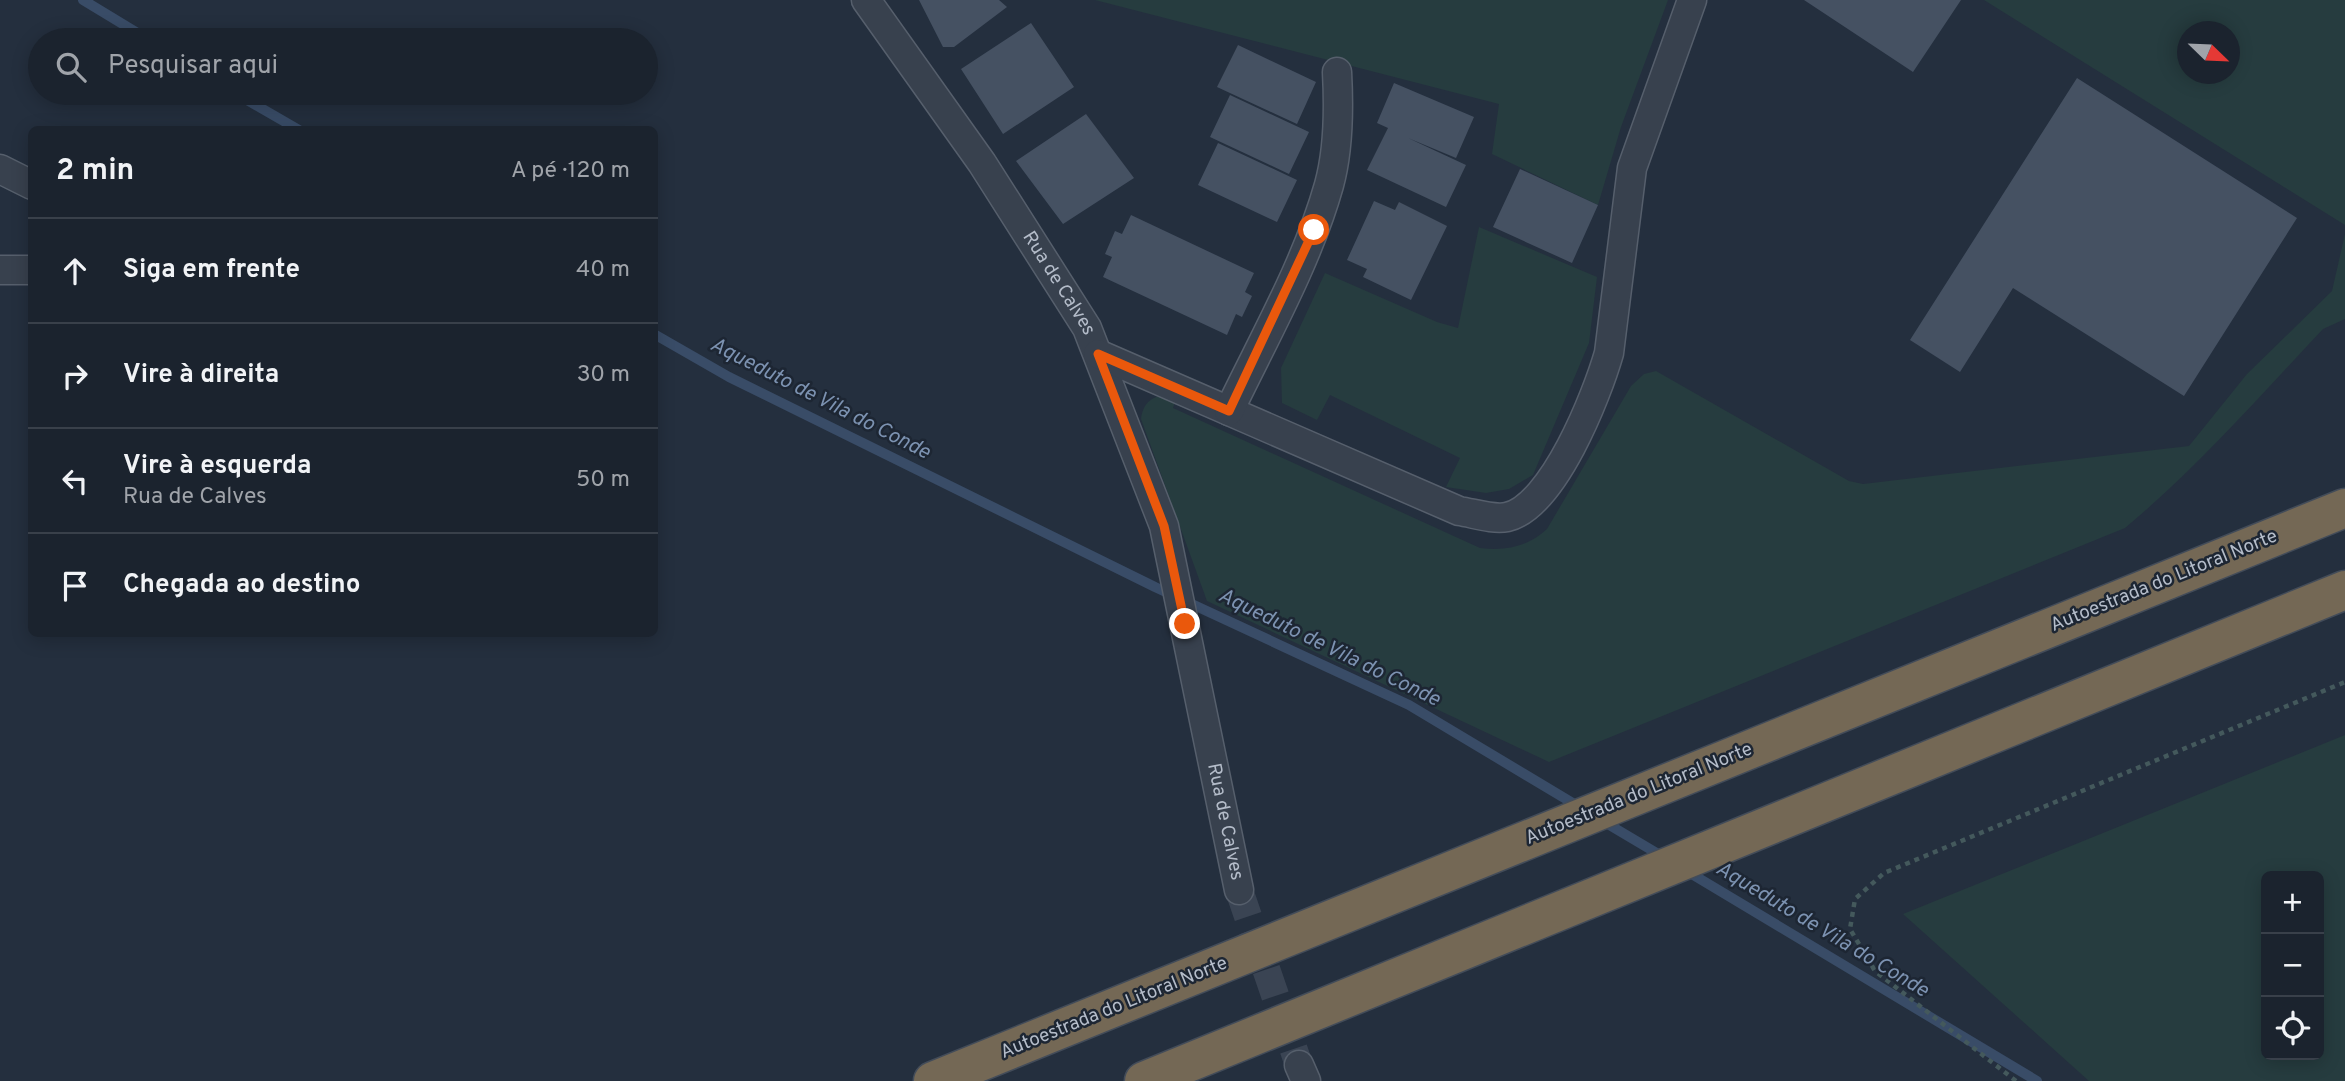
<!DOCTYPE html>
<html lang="pt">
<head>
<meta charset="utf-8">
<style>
	body { margin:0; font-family:Overpass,sans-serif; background:#242b36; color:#f1f3f6 }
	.controls { position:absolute; right:21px; bottom:21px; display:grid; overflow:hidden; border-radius:10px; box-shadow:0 4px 18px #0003 }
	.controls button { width:63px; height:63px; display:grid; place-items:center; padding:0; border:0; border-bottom:2px solid #39404a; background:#1b232e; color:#f1f3f6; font:35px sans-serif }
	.compass { position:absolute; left:2177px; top:21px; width:63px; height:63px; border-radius:50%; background:#1b232e; box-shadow:0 4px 18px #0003; rotate:113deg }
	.stop { position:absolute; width:21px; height:21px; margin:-16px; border:5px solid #ea580c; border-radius:50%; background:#fff }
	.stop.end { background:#ea580c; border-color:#fff; box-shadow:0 2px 7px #0008 }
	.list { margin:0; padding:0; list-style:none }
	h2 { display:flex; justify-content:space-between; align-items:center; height:91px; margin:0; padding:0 28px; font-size:30px }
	h2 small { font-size:23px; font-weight:400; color:#a0a4aa }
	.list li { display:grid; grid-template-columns:46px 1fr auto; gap:21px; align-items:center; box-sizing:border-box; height:105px; padding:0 28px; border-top:2px solid #39404a }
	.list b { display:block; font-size:26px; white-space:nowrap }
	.list p { margin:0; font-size:23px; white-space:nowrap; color:#a0a4aa }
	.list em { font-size:23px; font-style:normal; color:#a0a4aa }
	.icon { flex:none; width:38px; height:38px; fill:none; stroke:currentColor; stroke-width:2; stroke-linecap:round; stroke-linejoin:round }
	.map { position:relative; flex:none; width:2345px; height:1081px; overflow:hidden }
	.search { position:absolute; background:#1b232e; box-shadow:0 4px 18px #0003; left:28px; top:28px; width:630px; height:77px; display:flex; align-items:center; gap:18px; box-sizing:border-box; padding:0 24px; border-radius:38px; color:#a0a4aa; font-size:26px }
	.panel { position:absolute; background:#1b232e; box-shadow:0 4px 18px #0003; left:28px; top:126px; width:630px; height:511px; border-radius:10px }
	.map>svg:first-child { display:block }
</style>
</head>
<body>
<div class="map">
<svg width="2345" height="1081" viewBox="0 0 2345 1081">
	<rect width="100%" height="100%" fill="#242f3e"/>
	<!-- green -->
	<path fill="#263c3f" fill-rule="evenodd" d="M1095,0H1668L1621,127L1598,205L1492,154L1499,104Z
		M1984,0H2345V225ZM2188,32H2230V74H2188Z
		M1479,227L1597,277L1589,343L1533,475L1509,489L1486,493L1446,487L1460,458L1330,395L1317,420L1282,403L1281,368L1325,273L1437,322L1458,328Z
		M2345,234V319L2323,329C2259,397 2197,468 2125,528L1549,762L1207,601L1141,419C1144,397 1159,394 1177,395L1173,408L1480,548C1506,551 1527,547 1547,529L1631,386L1644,374L1656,371L1849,481L1863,484L2189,446L2247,374L2332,291Z
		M2345,735V1081H2089L1903,914ZM2319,876V1055H2266V876Z"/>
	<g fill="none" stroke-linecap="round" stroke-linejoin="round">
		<!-- stream -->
		<path stroke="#394c67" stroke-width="10" d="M83,0L149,40
			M235,93L299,130
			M654,334L729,377L1155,587L1409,705L1581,808
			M1601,820L1665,858
			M1685,870L2037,1081"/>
	</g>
	<!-- building -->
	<path fill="#455162" d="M919,0H999L1007,7L954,47H943Z
		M1804,0H1961L1913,72Z
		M1031,23L1074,87L1003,134L961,69Z
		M1238,45L1316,82L1297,124L1217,87Z
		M2077,78L2297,218L2184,396L2013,288L1960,372L1910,340Z
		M1394,83L1474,117L1456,158L1408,138L1466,165L1446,207L1367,170L1388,128L1377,123Z
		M1230,95L1309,132L1289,174L1210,137Z
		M1086,114L1134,178L1063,224L1016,161Z
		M1218,143L1297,180L1277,222L1198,185Z
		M1520,169L1598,205L1572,263L1493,227Z
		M1374,201L1395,210L1399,202L1447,226L1411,300L1363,277L1367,269L1347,260Z
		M1131,215L1254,273L1245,292L1252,296L1242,317L1236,314L1227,335L1103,277L1112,257L1105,254L1115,231L1122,234Z"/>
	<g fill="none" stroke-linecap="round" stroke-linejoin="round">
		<!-- street-tunnel -->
		<path stroke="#3a4453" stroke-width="28" stroke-dasharray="28 14" stroke-linecap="butt" d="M1239,890L1299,1065"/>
		<!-- street casing -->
		<g stroke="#565f6c" stroke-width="31">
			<g id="street">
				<path id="s1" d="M866,0L982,163L1087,328L1164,526L1239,890"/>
				<path d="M0,169L32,185"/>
				<path d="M0,270H32"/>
				<path d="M1098,354L1459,511C1473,513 1493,520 1507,517C1553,507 1597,395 1609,353L1632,168L1692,0"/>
				<path d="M1229,411C1264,338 1307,263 1329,185C1339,149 1339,109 1337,72"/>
				<path d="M1299,1065L1306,1081"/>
			</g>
		</g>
		<!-- highway casing -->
		<g stroke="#434c59" stroke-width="41">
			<path id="highway" d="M933,1081L2345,508
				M1144,1081L2345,590"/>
		</g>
		<!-- path -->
		<path stroke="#44595c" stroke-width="4.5" stroke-dasharray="5 5" stroke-linecap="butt" d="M2016,1081L1875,971L1850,929L1855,899L1884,873L2345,682"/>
		<!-- street -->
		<use href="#street" stroke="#38414e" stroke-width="28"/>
		<!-- highway -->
		<use href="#highway" stroke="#746855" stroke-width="38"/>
	</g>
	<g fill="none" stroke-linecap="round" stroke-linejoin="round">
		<!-- route -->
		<path stroke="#ea580c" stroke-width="9" d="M1185,624L1164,526L1098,354L1229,411L1314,230"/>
	</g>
	<g text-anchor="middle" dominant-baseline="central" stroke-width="5" stroke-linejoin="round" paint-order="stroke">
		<!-- street labels -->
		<g font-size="19" fill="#b4bcc9" stroke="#1d2633">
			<text stroke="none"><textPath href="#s1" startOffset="343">Rua de Calves</textPath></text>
			<text transform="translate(2164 581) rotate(-22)">Autoestrada do Litoral Norte</text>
			<text transform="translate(1639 794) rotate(-22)">Autoestrada do Litoral Norte</text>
			<text stroke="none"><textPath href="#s1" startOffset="910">Rua de Calves</textPath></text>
			<text transform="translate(1114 1008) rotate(-22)">Autoestrada do Litoral Norte</text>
		</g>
		<!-- water labels -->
		<g font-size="21" font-style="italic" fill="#7c92b1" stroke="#1d2633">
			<text transform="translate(820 399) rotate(27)">Aqueduto de Vila do Conde</text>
			<text transform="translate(1329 648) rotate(26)">Aqueduto de Vila do Conde</text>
			<text transform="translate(1822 930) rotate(31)">Aqueduto de Vila do Conde</text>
		</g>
	</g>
</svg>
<div class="controls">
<button>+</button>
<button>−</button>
<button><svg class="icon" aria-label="locate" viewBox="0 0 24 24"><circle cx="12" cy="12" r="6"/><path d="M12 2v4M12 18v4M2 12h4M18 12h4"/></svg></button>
</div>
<svg class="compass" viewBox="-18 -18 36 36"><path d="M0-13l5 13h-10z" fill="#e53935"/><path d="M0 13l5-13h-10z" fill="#a0a4aa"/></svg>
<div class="stop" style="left:1314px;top:230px"></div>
<div class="stop end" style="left:1185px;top:624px"></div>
<div class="search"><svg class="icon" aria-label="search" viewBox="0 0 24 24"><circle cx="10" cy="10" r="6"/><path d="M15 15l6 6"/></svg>Pesquisar aqui</div>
<section class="panel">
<h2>2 min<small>A pé · 120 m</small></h2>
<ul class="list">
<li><svg class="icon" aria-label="ahead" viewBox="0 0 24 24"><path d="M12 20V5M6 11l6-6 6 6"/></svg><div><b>Siga em frente</b></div><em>40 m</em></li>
<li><svg class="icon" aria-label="right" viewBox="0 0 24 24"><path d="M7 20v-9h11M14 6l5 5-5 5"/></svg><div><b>Vire à direita</b></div><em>30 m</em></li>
<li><svg class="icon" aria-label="left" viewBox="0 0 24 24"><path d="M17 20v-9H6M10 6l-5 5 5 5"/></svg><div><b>Vire à esquerda</b><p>Rua de Calves</p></div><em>50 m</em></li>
<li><svg class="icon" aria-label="arrive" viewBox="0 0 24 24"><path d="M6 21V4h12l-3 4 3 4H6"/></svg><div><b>Chegada ao destino</b></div></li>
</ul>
</section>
</div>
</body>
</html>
